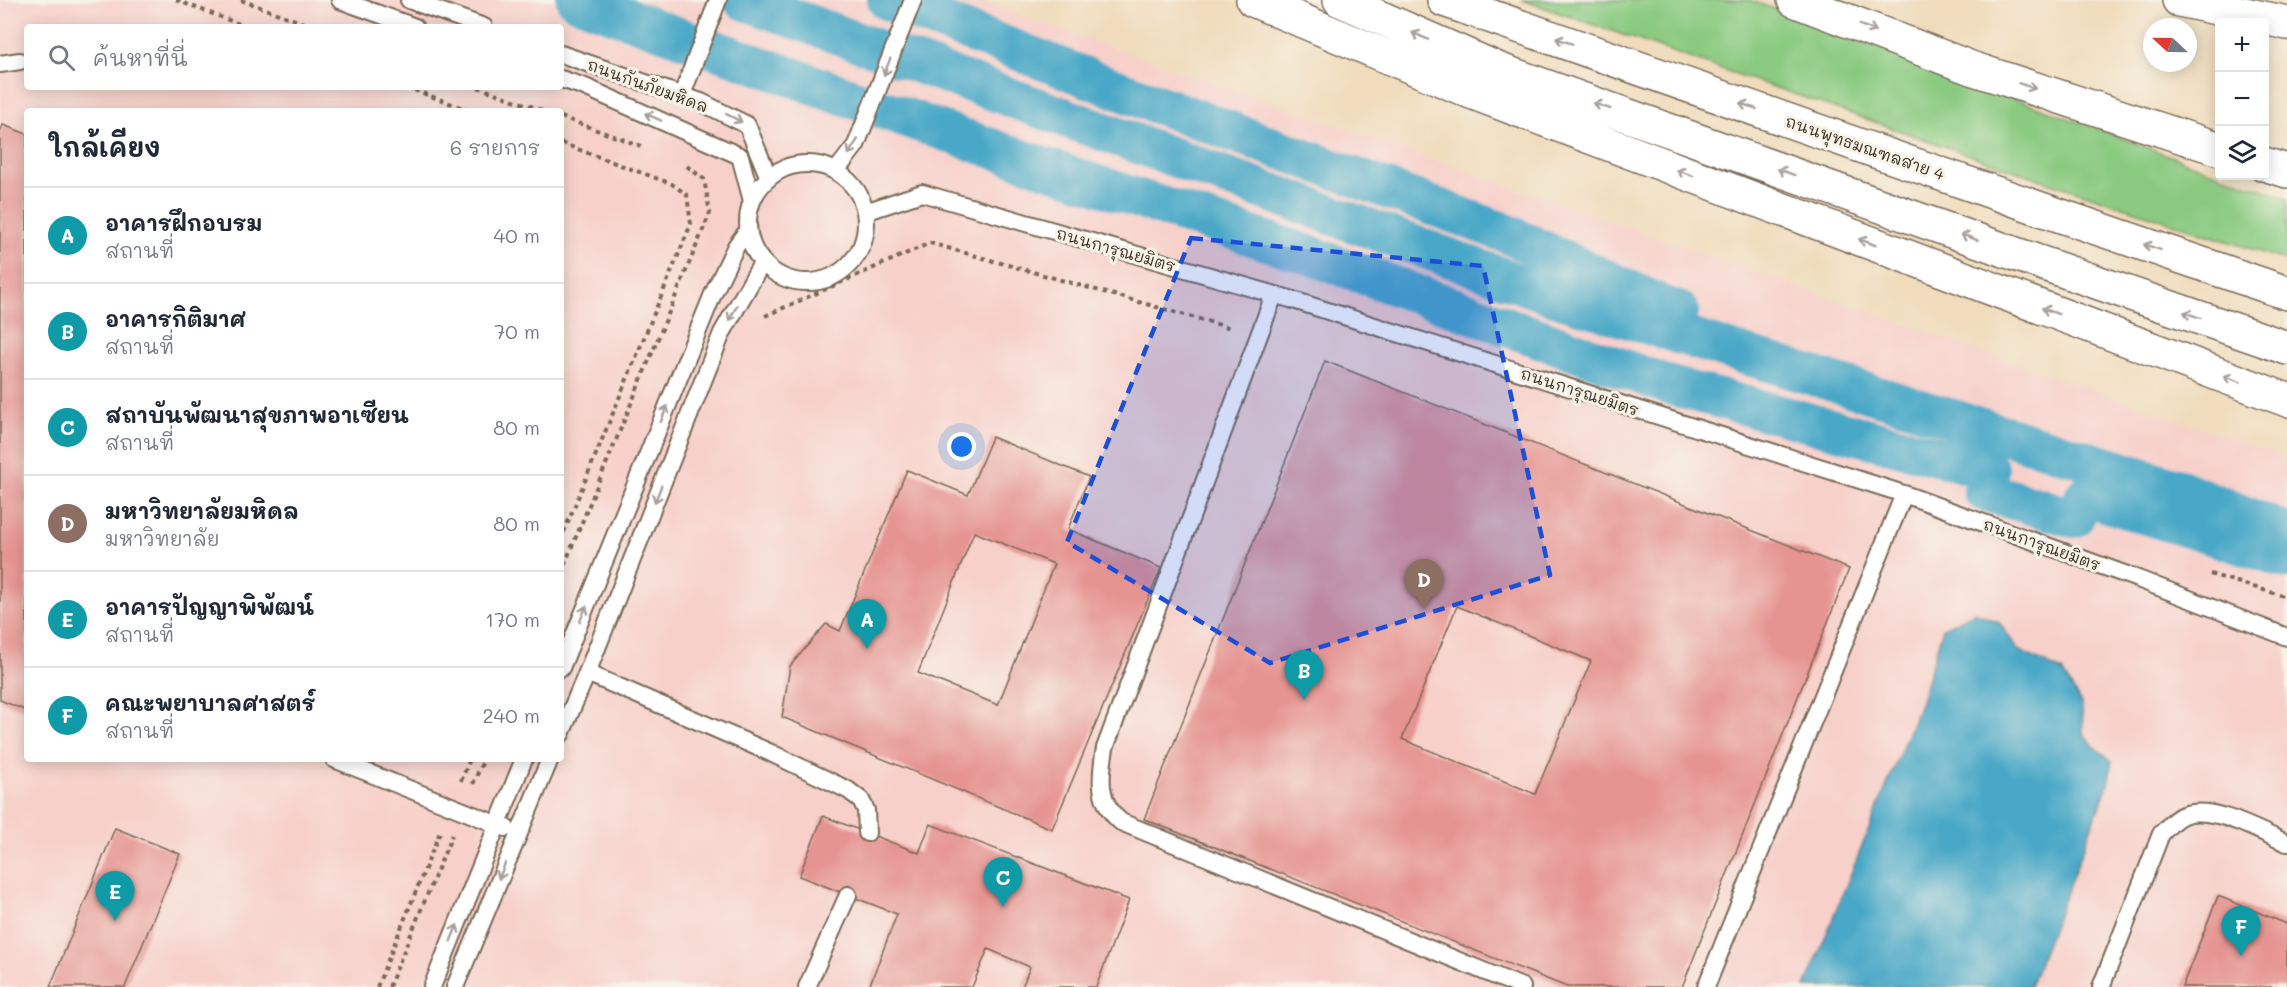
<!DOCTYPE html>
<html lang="th">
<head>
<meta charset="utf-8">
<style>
	body { margin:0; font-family:Mali,"Playpen Sans Thai",sans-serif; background:#f6f6f7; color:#1f2937 }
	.controls { position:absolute; right:18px; top:18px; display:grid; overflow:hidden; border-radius:6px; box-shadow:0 3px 15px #0003 }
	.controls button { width:54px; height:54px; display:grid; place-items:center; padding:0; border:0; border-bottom:2px solid #e0e1e3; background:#fff; color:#1f2937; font:30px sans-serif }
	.compass { position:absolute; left:2143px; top:18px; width:54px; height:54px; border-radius:50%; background:#fff; box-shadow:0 3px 15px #0003; rotate:292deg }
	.you { position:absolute; left:962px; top:447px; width:21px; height:21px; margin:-15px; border:4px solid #fff; border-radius:50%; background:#1a73e8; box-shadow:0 0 0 9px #1a73e833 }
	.badge { display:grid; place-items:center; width:39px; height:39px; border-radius:50%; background:#2563eb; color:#fff; font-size:20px; font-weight:700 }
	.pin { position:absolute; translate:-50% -50px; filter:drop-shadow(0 2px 3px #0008) }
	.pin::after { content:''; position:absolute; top:32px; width:21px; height:18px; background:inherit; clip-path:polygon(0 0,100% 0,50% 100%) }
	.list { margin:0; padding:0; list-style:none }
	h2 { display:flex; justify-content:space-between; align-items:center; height:78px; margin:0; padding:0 24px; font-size:26px }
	h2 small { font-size:20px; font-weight:400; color:#747a83 }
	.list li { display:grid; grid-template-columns:39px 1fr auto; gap:18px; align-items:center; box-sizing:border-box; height:96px; padding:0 24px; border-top:2px solid #e0e1e3 }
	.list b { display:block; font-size:22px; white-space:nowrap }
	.list p { margin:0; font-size:20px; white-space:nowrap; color:#747a83 }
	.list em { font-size:20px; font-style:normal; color:#747a83 }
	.icon { flex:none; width:33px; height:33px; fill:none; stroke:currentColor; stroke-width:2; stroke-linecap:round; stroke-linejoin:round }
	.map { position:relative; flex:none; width:2287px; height:987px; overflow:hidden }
	.search { position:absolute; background:#fff; box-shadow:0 3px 15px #0003; left:24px; top:24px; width:540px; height:66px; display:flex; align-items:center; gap:15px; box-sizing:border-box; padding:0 21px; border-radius:6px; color:#747a83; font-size:22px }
	.panel { position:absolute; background:#fff; box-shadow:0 3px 15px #0003; left:24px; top:108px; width:540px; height:654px; border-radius:6px }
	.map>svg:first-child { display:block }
</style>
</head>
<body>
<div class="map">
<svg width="2287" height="987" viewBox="0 0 2287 987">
	<rect width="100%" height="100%" fill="#f7f3e8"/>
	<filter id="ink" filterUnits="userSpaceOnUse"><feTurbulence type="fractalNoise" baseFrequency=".0167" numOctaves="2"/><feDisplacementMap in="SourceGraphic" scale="12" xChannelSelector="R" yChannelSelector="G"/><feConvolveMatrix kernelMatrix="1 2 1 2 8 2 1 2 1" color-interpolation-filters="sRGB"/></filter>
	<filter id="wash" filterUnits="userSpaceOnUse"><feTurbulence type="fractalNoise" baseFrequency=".008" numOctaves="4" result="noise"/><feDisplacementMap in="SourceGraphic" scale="24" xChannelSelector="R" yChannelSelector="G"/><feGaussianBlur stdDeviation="1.35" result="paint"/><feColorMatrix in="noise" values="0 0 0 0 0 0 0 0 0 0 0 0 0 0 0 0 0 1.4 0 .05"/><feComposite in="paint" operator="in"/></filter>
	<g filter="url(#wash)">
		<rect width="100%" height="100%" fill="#f0dcbc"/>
		<!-- built -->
		<path fill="#f7d0ca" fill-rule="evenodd" d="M0,0H977L2287,458V987H0ZM27,27H561V87H27ZM27,111H561V759H27Z"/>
		<!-- green -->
		<path fill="#8aca81" stroke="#627a50" stroke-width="1.5" d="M1522,0H1750L2219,174L2220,176H2225L2287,198V261L2039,179Z"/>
		<!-- water -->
		<path fill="#48a8c7" stroke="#426972" stroke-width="1.5" d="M1975,612L1999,622L2018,650L2062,671L2082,705L2083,733L2093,745L2112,761L2108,785L2030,987H1805L1921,701L1943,628Z"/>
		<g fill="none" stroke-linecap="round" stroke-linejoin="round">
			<!-- canal -->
			<path stroke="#48a8c7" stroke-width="40" d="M576,0L1047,168L1315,257L1671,386L1989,470L1983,491L2074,518L2085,496L2287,559
				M743,0L1554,296L2180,489L2287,533
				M887,0L1119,90L1503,232L1662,305L1679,311"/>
		</g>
		<g id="blocks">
			<!-- building -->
			<path fill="#e69492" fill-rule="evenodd" d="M3,125L27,134V711L0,700V132Z
				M1325,361L1849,569L1682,987H1567L1144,819ZM1457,606L1591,661L1535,794L1402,739Z
				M992,437L1089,477L1068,529L1161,568L1052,829L782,717L790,666L826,624L840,631L907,470L968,495ZM974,532L1054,564L998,705L918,673Z
				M823,816L919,853L930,824L1129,900L1096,987H1022L1030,967L988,949L972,987H869L897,914L799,876Z
				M115,828L180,854L125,987H50Z
				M2218,896L2287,924V987H2182Z"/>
		</g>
	</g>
	<g filter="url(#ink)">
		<use href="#blocks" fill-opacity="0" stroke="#7a6855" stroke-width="1.5"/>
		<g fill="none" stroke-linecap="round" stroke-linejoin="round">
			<!-- service casing -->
			<g stroke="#7a6855" stroke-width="20">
				<path id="service" d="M340,0L415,27
					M409,0L484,27
					M561,54L701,102L747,125L769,178
					M0,64L20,61
					M561,79L585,87L740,156L752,201
					M682,95L718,0
					M748 223a59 59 0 1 1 118 0a59 59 0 1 1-118 0Z
					M836,171L856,145L913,0
					M865,212L922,193L1290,299L1904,494L2138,579L2287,637
					M1274,295L1105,748C1100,777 1097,802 1121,822L1522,987
					M561,668L713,294L736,246L748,230
					M587,673L771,753L848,790L861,800L866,810L867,833
					M561,734L587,673L722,333L762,263
					M334,759L506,828
					M432,987L524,759
					M455,987L550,759
					M807,987L848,895
					M1706,987L1904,494
					M2101,987L2161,834C2169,826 2175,817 2186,814C2216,806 2260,832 2287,843"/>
			</g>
			<!-- secondary casing -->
			<g stroke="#7a6855" stroke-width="36">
				<path id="secondary" d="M1253,0L1471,92L2287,400
					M1340,0L1500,70L2024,257L2287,348
					M1444,0L2041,209L2287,293
					M1794,0L1971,68L2220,149
					M2179,0L2287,23
					M2264,164L2287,171"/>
			</g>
			<!-- path -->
			<path stroke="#7a6855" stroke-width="4" stroke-dasharray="4.5 4.5" stroke-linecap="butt" d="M176,0L247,27
				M241,0L314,27
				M406,87L471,111
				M478,87L544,111
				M561,117L641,146
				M561,143L672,184L687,195L691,224L561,539
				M765,316L930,243L1231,328
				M561,573L710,213L704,179L684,164
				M2210,574L2287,597
				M461,781L470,759
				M473,784L484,759
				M377,987L440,832
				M389,987L452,835"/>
			<!-- service -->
			<use href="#service" stroke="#fff" stroke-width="16"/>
			<!-- secondary -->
			<use href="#secondary" stroke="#fff" stroke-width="33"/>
		</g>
		<!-- one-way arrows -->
		<defs><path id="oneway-shaft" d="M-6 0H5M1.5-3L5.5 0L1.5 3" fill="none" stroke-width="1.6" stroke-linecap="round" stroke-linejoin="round" transform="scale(1.5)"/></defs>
		<g stroke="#a79f9a">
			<use href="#oneway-shaft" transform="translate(1868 28) rotate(21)"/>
			<use href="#oneway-shaft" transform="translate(1420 36) rotate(-156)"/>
			<use href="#oneway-shaft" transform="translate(1564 41) rotate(-161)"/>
			<use href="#oneway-shaft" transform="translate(887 67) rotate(111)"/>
			<use href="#oneway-shaft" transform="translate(2027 86) rotate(18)"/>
			<use href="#oneway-shaft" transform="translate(1602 106) rotate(-160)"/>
			<use href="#oneway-shaft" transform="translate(1748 106) rotate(-161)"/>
			<use href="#oneway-shaft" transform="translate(653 117) rotate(-156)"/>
			<use href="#oneway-shaft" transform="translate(734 118) rotate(27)"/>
			<use href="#oneway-shaft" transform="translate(853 147) rotate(122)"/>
			<use href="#oneway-shaft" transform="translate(1786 172) rotate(-160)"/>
			<use href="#oneway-shaft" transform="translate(1685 173) rotate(-159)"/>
			<use href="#oneway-shaft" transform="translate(1969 237) rotate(-160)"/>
			<use href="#oneway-shaft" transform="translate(1867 242) rotate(-159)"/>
			<use href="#oneway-shaft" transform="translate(2152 247) rotate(-161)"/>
			<use href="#oneway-shaft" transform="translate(2050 311) rotate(-159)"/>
			<use href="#oneway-shaft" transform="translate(733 313) rotate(119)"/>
			<use href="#oneway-shaft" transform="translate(2192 315) rotate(-161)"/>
			<use href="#oneway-shaft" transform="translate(2232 379) rotate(-159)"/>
			<use href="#oneway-shaft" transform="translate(664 414) rotate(-68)"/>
			<use href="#oneway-shaft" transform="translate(658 494) rotate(112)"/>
			<use href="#oneway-shaft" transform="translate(583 614) rotate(-68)"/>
			<use href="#oneway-shaft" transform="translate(502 871) rotate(112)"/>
			<use href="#oneway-shaft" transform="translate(454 933) rotate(-68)"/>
		</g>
	</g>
	<!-- marked area -->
	<path fill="#1d4ed8" fill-opacity="0.2" stroke="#1d4ed8" stroke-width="4.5" stroke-dasharray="12 8" stroke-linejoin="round" d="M1191,238L1483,266L1550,575L1270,663L1067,542Z"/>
	<g text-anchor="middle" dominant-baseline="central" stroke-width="6" stroke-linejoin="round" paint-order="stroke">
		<!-- street labels -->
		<g font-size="16" fill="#3b2a1e" stroke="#f7f3e8">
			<text transform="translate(648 85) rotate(20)">ถนนกันภัยมหิดล</text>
			<text transform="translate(1865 147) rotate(19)">ถนนพุทธมณฑลสาย 4</text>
			<text transform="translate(1116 249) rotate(16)">ถนนการุณยมิตร</text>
			<text transform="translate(1580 391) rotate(18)">ถนนการุณยมิตร</text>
			<text transform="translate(2042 544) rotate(20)">ถนนการุณยมิตร</text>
		</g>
	</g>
</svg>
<div class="controls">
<button>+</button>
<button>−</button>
<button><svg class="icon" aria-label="layers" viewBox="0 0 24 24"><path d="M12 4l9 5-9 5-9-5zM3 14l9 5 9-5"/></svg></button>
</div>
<svg class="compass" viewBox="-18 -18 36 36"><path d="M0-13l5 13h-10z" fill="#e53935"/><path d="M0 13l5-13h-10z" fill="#747a83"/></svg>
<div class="you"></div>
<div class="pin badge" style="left:867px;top:649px;background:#0f9aa8">A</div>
<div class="pin badge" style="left:1304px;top:700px;background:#0f9aa8">B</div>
<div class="pin badge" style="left:1003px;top:907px;background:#0f9aa8">C</div>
<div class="pin badge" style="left:1424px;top:609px;background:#8d6e63">D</div>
<div class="pin badge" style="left:115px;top:921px;background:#0f9aa8">E</div>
<div class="pin badge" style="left:2241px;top:956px;background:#0f9aa8">F</div>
<div class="search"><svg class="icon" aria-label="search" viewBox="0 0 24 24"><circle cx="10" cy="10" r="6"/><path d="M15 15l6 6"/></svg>ค้นหาที่นี่</div>
<section class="panel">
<h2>ใกล้เคียง<small>6 รายการ</small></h2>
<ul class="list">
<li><span class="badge" style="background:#0f9aa8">A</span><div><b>อาคารฝึกอบรม</b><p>สถานที่</p></div><em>40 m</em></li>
<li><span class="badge" style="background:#0f9aa8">B</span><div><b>อาคารกิติมาศ</b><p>สถานที่</p></div><em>70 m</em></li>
<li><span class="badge" style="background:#0f9aa8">C</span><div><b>สถาบันพัฒนาสุขภาพอาเซียน</b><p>สถานที่</p></div><em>80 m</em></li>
<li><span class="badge" style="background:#8d6e63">D</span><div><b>มหาวิทยาลัยมหิดล</b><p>มหาวิทยาลัย</p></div><em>80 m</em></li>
<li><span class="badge" style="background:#0f9aa8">E</span><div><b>อาคารปัญญาพิพัฒน์</b><p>สถานที่</p></div><em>170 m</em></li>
<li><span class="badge" style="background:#0f9aa8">F</span><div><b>คณะพยาบาลศาสตร์</b><p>สถานที่</p></div><em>240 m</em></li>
</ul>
</section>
</div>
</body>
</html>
